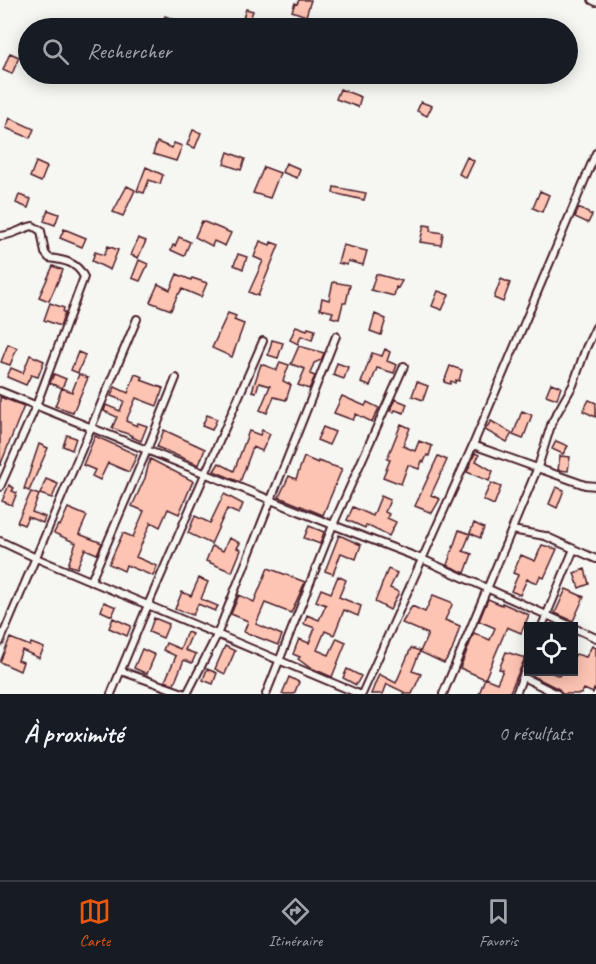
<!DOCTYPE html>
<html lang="fr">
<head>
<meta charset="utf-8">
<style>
	body { margin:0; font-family:Caveat,sans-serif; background:#242831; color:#f1f3f6 }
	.controls { position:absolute; right:18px; bottom:18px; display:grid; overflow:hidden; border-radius:0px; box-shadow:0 3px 15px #0003 }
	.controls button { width:54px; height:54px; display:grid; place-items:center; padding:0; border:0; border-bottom:2px solid #363941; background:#171b24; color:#f1f3f6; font:30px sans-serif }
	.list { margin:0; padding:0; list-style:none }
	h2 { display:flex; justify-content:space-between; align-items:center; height:78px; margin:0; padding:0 24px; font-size:26px }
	h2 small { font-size:20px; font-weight:400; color:#9ea1a6 }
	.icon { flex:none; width:33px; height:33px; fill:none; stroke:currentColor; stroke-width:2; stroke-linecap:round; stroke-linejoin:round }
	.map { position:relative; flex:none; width:596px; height:694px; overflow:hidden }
	.search { position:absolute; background:#171b24; box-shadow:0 3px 15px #0003; left:18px; right:18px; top:18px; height:66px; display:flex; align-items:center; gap:15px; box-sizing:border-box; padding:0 21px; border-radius:33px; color:#9ea1a6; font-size:22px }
	.sheet { height:186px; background:#171b24 }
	nav { display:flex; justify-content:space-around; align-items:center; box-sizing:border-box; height:84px; border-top:2px solid #363941; background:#171b24; font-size:16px; color:#9ea1a6 }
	nav a { display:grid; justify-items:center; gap:3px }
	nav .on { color:#ea580c }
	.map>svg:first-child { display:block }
</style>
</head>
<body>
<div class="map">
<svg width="596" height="694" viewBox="0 0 596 694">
	<rect width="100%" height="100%" fill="#f6f6f2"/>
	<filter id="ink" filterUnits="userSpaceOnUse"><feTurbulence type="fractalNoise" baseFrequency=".0167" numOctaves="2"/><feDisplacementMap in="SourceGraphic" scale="12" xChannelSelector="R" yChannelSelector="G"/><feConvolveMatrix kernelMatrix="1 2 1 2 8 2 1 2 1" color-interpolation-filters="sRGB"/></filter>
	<g filter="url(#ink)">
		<!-- building -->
		<path fill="#fdc4b3" stroke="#4a1f2b" stroke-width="1.5" d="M299,0H311L306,16L292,11L295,3L297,4Z
			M246,9L253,11L250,19L274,28H240Z
			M165,16L197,28H159Z
			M10,53L19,57L12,74L3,70Z
			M340,89L361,97L358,107L336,99Z
			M421,102L432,106L427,116L417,111Z
			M10,118L34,129L30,138L6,128Z
			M193,130L201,133L195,148L187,145Z
			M157,142L172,148L174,143L182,146L176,161L153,154Z
			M228,152L245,159L241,170L224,164Z
			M467,157L474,161L466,178L459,174Z
			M36,162L47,167L41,182L30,177Z
			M286,163L300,169L297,178L282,172Z
			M146,167L163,175L160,184L149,180L144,193L137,191Z
			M264,167L280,173L270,198L253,193Z
			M127,186L135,190L123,216L113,212Z
			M334,187L366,193L364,200L333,193Z
			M540,191L549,195L542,212L533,208Z
			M19,195L31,199L28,208L16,203Z
			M579,208L592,215L588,223L575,217Z
			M48,210L59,214L55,225L44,221Z
			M202,221L231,233L225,246L214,241L212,246L195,237Z
			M424,225L431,226L430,231L443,233L441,245L420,242Z
			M64,229L86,238L82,247L60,238Z
			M179,237L190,242L184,256L171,250L173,245L175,246Z
			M138,238L146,241L138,258L131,255Z
			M260,241L270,245L271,242L279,245L258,296L249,292L263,261L254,257Z
			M343,245L367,251L363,265L348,261L347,265L338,263Z
			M108,246L118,250L110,270L92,261L95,252L104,255Z
			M238,254L247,257L243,269L234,265Z
			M139,260L148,264L140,281L132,278Z
			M53,266L63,270L49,301L39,297Z
			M177,274L191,280L192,278L207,283L201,297L182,289L179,294H178L171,310L150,302L158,284L170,290Z
			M376,274L402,281L398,288L396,287L394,296L371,290Z
			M501,279L510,283L503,302L494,298Z
			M333,282L350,285L346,303H343L339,319L331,317L333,312L320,309L322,298L329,300Z
			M438,291L449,295L442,310L432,306Z
			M50,303L64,308L63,312H65L60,326L44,320Z
			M228,313L236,316L234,320L244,324L232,357L212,348Z
			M375,314L386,319L381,335L370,331Z
			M296,326L307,330L308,328L315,330L312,340L301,336L298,344L290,340Z
			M272,340L283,343L278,358L268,355Z
			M8,344L17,348L10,365L1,362Z
			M299,346L324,353L321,360L314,363L310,374L315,376L309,389L298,385L305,369L291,364Z
			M385,349L390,352L387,361L397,365L394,373L377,368L370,386L361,383L372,353L382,356Z
			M78,352L85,355L78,373L71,370Z
			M30,355L44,361L38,377L31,375L26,385L7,377L11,368L23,373Z
			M280,362L289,365L283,381L291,385L286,400L274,397L267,413L260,410L270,386L259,383L256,392L252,391L261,364L277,370Z
			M337,363L348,367L344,379L333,375Z
			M450,366L462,370L459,381L456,380L455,383L451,381L450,384L444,382Z
			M54,374L66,379L62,388L50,383Z
			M79,374L88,378L73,412L55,406L62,388L72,392Z
			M135,374L143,377L141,380L163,388L157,406L136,398L126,421L137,426L138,423L147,426L141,441L132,437L133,436L112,428L117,417L104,411L106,405L120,411L124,401L111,396L115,387L128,393Z
			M417,382L428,386L423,400L412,396Z
			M551,383L561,387L557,399L546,395Z
			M342,396L365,406L367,402L379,408L372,422L356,414L353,420L334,413Z
			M0,397L24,406L0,466Z
			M395,399L407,404L404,413L395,410L394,412L390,411Z
			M589,400L596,403V417L583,411Z
			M522,411L532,415L523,439L513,435Z
			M207,415L217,419L212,430L202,426Z
			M491,421L512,433L507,442L485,430Z
			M401,424L410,428L403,446L415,451L419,441L432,446L429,456L427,455L424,462L422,461L419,469L408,465L401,484L383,477L390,460L387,459Z
			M323,427L335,432L329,445L317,440Z
			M164,430L205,449L199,465L157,447Z
			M262,430L270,434L262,451L253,447L240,482L214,471L219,463L234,471L249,431L260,435Z
			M67,435L76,438L72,450L63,446Z
			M95,436L137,455L129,472L108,463L100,480L92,476L95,470L83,465Z
			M556,441L568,446L563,454L552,449Z
			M39,444L48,448L29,491L24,489Z
			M475,453L479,455L476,461L493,471L489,481L467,472Z
			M438,456L447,460L431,495L440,499L432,513L415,506Z
			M560,456L570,457L568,471L558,470Z
			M304,457L318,463V461L342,469L323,515L279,497L289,476L296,479Z
			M150,459L193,481L179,514L168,509L160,527L151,522L136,557L157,566L153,576L126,565L124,571L109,564L123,533L133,537L144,511L132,506L145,478Z
			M46,479L58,484L52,498L40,494Z
			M491,483L501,487L494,505L483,500Z
			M9,485L14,488L12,491L17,493L12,505L2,501Z
			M556,487L564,490L557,508L549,504Z
			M31,492L39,495L32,512L45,517L43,523L28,517L24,525L17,522Z
			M224,494L243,504L239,514L227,509L211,544L188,533L195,516L210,523Z
			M381,496L390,500L385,512L389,514L387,518L396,522L389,536L366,525L365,528L347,520L353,507L373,516Z
			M68,508L87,516L79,534L102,543L97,554L85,549L77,568L68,565L76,543L54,533L58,525L60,526Z
			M474,523L484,528L480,538L470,533Z
			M309,526L324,532L320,544L304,538Z
			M459,530L470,534L463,551L472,554L465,573L447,565Z
			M339,535L361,545L356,559L341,553L333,574L325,571Z
			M229,538L240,543L237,548L241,550L232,572L206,561L212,546L223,551Z
			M542,545L557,549L544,578L540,576L537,583L527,579L520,595L511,591L518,575L513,573L521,555L535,561Z
			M268,568L305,582L291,613L265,603L256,624L282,635L278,645L244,632L248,621L231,614L239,595L254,602Z
			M388,569L397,573L390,588L399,592L390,610L375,602Z
			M585,569L589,584L579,588L574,573Z
			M338,576L346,580L339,597L361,606L358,616L344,610L334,635L325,631L317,650L329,655L337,638L346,642L332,677L309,667L298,659L300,657L293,654L299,639L309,643L315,628L304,624L307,615L319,620L326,605L316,601L321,589L331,593Z
			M199,578L208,582L201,599L218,606L215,611L198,604L193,615L175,609L182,592L191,596Z
			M566,589L584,597L573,621L555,613Z
			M433,595L451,602L452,605L445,620L460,626L452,651L444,663L420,652L428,634L402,623L412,606L425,612Z
			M488,599L502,605V603L529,615L521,633L507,627L485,679L460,668L474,633L490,640L495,628L479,621Z
			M104,602L116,607L112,616L101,611Z
			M113,618L131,626L127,636L109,628Z
			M154,618L169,624L163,638L149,632Z
			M187,632L192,634L185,650L196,654L192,663L184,660L174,684L165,681L176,656L163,650L166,643L180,649Z
			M10,638L30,646L31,643L44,648L39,658L22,650L18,660L23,662L20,671L0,662Z
			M225,646L235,651L225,674L215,669Z
			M592,646L596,648V690L594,689L593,693L584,689L581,694H562L559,689L533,676L535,672H550L560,676L562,672H573V658L576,654L586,657Z
			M411,648L420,651L412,671L421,674L412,694H403L404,692L387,684L383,694H371L379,674L396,683Z
			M142,649L155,655L147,674L134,668Z
			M506,652L525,658L509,694H479L485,678L497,683L503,670L499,669Z
			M207,669L217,673L213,684L203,680Z
			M347,669L361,676L356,685L343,678Z
			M289,677L299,682L294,694H282Z"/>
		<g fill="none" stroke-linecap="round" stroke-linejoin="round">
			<!-- minor casing -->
			<g stroke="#4a1f2b" stroke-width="10">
				<path id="minor" d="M592,0L596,2
					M0,236C15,235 21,228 33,226L41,231L45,253L49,258C64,260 77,262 84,277L36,406L0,487
					M0,391L333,525L422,559L571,626
					M473,445L585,485L596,486
					M512,530L545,536L596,559
					M0,541L36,558L359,694
					M91,581L147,450L176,378
					M542,626L574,549
					M574,628L596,638
					M0,642L137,319
					M121,671L186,694
					M523,677L557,694
					M111,694L148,605L263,341
					M187,694L217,635L336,336
					M266,694L333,525L404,366
					M362,694L473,445L596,153
					M443,694L538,467L552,422L573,385L586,348L596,327
					M516,694L528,663"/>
			</g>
			<!-- minor -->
			<use href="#minor" stroke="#f6f6f2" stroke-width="6"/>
		</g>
	</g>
</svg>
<div class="controls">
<button><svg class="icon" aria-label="locate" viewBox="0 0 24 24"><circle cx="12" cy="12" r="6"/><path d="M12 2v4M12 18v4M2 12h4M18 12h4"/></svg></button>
</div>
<div class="search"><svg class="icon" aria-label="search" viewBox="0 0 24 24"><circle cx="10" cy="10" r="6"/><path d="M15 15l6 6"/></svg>Rechercher</div>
</div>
<section class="sheet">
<h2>À proximité<small>0 résultats</small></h2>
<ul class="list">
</ul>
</section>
<nav>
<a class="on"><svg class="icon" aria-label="map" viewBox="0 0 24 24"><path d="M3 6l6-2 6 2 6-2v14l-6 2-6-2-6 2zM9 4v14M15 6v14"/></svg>Carte</a>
<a><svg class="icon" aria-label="directions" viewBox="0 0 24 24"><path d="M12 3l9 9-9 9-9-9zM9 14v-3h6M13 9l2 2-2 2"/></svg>Itinéraire</a>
<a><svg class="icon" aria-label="saved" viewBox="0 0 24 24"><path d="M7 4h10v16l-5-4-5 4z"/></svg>Favoris</a>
</nav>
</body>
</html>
